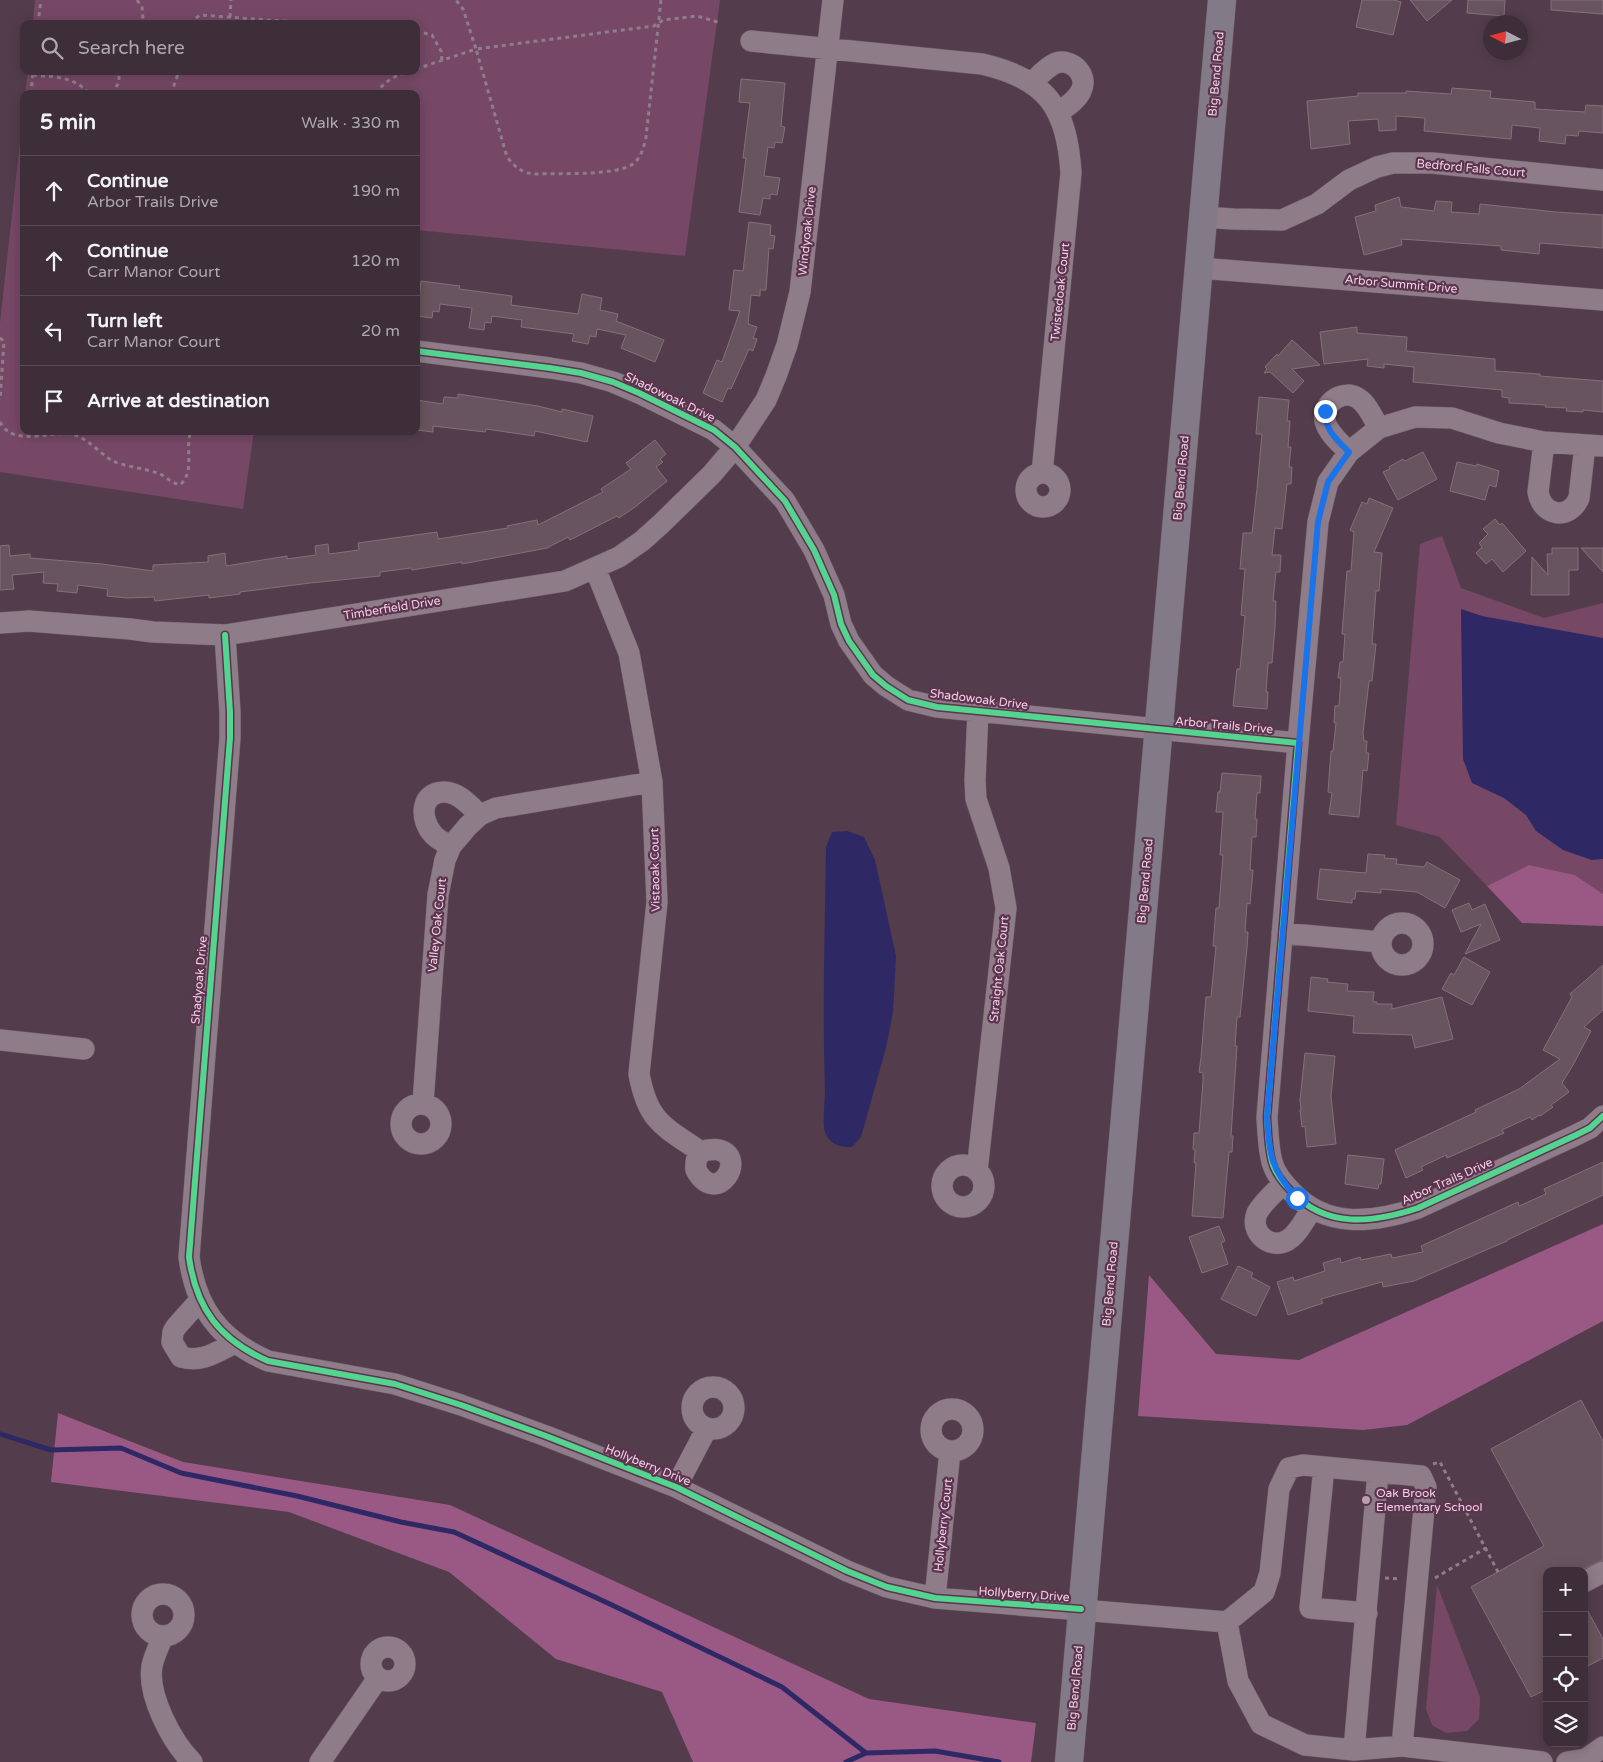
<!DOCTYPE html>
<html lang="en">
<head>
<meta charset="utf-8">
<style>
	body { margin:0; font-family:"Varela Round",sans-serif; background:#453641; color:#f1f3f6 }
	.controls { position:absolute; right:15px; bottom:15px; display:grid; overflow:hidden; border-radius:10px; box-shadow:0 2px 12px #0003 }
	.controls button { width:45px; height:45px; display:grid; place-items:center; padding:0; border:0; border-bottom:1px solid #574a53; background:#3e2e39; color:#f1f3f6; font:25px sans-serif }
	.compass { position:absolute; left:1483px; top:15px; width:45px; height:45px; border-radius:50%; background:#3e2e39; box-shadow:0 2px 12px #0003; rotate:276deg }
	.stop { position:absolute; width:15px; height:15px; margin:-11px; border:4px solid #1a73e8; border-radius:50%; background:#fff }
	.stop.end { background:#1a73e8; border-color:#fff; box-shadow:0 1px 5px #0008 }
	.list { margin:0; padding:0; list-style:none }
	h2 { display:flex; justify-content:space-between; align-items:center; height:65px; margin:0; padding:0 20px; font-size:21px }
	h2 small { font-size:16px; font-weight:400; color:#ada8ae }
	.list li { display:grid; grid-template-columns:32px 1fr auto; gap:15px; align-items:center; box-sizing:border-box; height:70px; padding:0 20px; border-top:1px solid #574a53 }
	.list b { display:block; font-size:19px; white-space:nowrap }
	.list p { margin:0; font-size:16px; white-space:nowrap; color:#ada8ae }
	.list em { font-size:16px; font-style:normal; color:#ada8ae }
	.icon { flex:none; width:28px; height:28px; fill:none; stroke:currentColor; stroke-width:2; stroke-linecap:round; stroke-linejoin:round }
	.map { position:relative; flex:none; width:1603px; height:1762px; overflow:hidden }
	.search { position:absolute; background:#3e2e39; box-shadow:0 2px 12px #0003; left:20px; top:20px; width:400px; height:55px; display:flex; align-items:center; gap:12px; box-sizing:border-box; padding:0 18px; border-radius:10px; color:#ada8ae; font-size:19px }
	.panel { position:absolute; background:#3e2e39; box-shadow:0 2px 12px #0003; left:20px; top:90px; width:400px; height:345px; border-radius:10px }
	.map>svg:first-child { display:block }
</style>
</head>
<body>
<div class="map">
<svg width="1603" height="1762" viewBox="0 0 1603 1762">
	<rect width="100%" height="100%" fill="#533d4c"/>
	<!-- green -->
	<path fill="#764866" d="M35,0H720L685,256L416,230V94H25L28,71H416V24H33Z
		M24,106V431H254L243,509L0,472V323Z
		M1442,536L1461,588L1544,618L1603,603V894L1575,875L1529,865L1487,886L1440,837L1396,825L1420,544Z
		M1437,1585L1480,1697L1479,1719L1467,1731L1446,1733L1432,1725L1426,1709Z"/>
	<!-- forest -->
	<path fill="#9a5985" d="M1529,865L1575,875L1603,894V926L1522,923L1487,886Z
		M1603,1224V1321L1407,1425L1363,1430L1138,1416L1149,1275L1216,1354L1299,1360Z
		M58,1413L183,1462L450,1505L869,1699L1036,1723L1031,1762H693L662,1692L556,1659L449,1572L289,1512L51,1482Z"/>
	<!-- water -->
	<path fill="#2e2865" d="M1461,609L1482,616L1603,638V859L1592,860L1563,850L1536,831L1526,815L1504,798L1472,783L1463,759Z
		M847,831L864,837L875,860L896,956L893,1012L886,1048L861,1137L852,1147C841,1148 829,1144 825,1132C822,1125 825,1100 825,1090C822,1009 825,928 826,847L832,832Z"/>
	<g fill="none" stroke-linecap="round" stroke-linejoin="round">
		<!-- stream -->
		<path stroke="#2e2865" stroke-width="5" d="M0,1434L51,1450L121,1448L181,1473L297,1496L401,1522L454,1532L612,1605L782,1687L866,1753
			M846,1762L866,1753L935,1751L999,1762"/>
	</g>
	<!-- building -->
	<path fill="#68545e" stroke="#84707a" d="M1362,0H1394L1401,2L1393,35L1356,27Z
		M1410,0H1452L1427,21Z
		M1468,0H1505L1504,16L1467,13Z
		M1551,0H1603V14L1551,10Z
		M741,79L785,83L781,126L785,127L782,143L775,142L774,148L768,147L764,176L780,178L777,195L770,194V199L763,198L760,215L739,212L746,158H743L750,103L739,102Z
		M1452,88L1491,91L1490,98L1535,102V109L1585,112L1586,105L1603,106V133L1579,131L1578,136L1566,135L1565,144L1539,141L1540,128L1512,125L1511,139L1424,131L1425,118L1396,116V130L1379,131L1378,119L1348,121L1350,144L1311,149L1307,101L1358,96V93H1406V91L1451,94Z
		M1399,197L1401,207L1434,211L1436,201L1452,202L1451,212L1479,214L1480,204L1556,212L1603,215V248L1540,243L1539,254L1501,250V246L1401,239L1402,245L1364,255L1355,217L1376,211L1375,205Z
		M749,222L771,225L770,235L775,236L773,249L769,248L766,290H760V296L751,295L748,324L757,327L753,338L757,339L753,351L749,349L731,389L728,388L722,402L703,393L717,360L722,362L740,311L729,310L734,270L743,271Z
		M421,281L460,286L459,289L512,296L511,305L578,314L582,294L602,298L600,310L618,314L616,321L664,340L655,362L621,348L626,335L597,329L596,337L590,336L588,344L572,341L574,334L521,327L522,320L492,316L491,323L485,322L484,330L469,328L472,308L440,304L439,312L433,311L432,318L417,316Z
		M1357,327V333L1407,337L1406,351L1495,359V371L1540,374V376L1603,381V412L1583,410V412L1566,411L1567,408L1545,407L1546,405L1509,403V398L1502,397V390L1413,382L1414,367L1384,364V368L1367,366L1368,359L1324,364L1320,332Z
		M1292,340L1320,365L1292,369L1304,381L1293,393L1270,372L1264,373L1267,369L1265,367L1277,354L1278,356Z
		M458,394L538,406L562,412V409L593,416L587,442L535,431L534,436L486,429L485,432L433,426V432L416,430V400L443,404L444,397L458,398Z
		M1259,397L1289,400L1287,421H1290L1288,447H1291L1289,467H1292L1291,484H1287L1282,529L1275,528L1272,555H1281L1280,572H1276L1273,601H1276L1275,627L1272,663H1268L1266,692H1268L1267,709L1233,706L1237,669H1240L1245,616L1241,615L1245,569H1240L1243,533H1252L1257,489L1262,434H1256Z
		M655,440L666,454L660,459L663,462L656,467L667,481L635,507L619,518L617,516L570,540L568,537L547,548L462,564V562L412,570L411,568L380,572V576L310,583L240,592V594L209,598V595L155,601L154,597L127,598L107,596L108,589L78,585L77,593L57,591L58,584L43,583L44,572L12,575L14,589L0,590V546L9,545L10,556L30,554V558L102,564L153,571V565L208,562V556L225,553L226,566L287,556V559L316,555L315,546L328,544L329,554L359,550L358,543L437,532L438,539L508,528L507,526L537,520L538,525L603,492L601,489L631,469L626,463Z
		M1423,452L1437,479L1398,500L1383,472L1390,469L1389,467L1403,459L1405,461Z
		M1457,462L1476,466L1477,464L1499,471L1496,487L1489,485L1485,500L1450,491Z
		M1369,498L1393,508L1374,552L1382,553L1379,591H1376L1372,644H1376L1372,681H1369L1363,733L1364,741H1367L1366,753H1369L1367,771L1363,770L1359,817L1329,814L1332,793L1328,792L1331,751H1333L1336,723H1334L1335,706H1339L1341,678H1338L1340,662H1343L1345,634H1342L1347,571H1351L1354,532L1350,530L1362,502L1367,504Z
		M1495,519L1500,525L1502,523L1526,551L1503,572L1492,559L1486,564L1476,553L1482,547L1479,543L1488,534L1483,529Z
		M1552,548H1578V570H1569V595H1531L1532,557L1548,575L1547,554H1552Z
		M1581,548H1603V572Z
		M1222,773L1261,776L1260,793H1257L1255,819H1257L1256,837H1252L1250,870H1253L1250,904L1247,903L1245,932H1248L1247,948L1240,1017H1237L1235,1046H1237L1231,1136H1233L1232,1152H1229L1223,1218L1192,1216L1196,1163H1194L1195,1150L1193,1149L1194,1133H1199L1203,1081V1073L1199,1072L1201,1058L1206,997H1211L1216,946H1213L1216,908H1219L1223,855H1220L1223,812H1216L1218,792H1220Z
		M1368,854L1385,855L1384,858L1397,859L1396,864L1424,867L1427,862L1460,880L1445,908L1417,892L1381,889V893L1356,891L1355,899H1352V903L1317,899L1320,869L1366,873Z
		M1469,903L1472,910L1485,904L1500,940L1465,954L1481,924L1461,932L1452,910Z
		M1464,957L1490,972L1472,1005L1442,989L1451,973L1454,975Z
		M1603,965V1010L1584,1027L1591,1031L1573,1065L1562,1083L1569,1092L1551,1105L1553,1107L1540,1116L1539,1115L1532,1120L1530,1117L1502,1130L1504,1133L1447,1158L1446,1155L1421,1167L1423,1170L1406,1178L1395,1150L1476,1112L1475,1110L1519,1089L1560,1059L1543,1050L1572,997L1570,994Z
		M1311,977L1328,979L1327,982L1348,984L1347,991L1374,992L1373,1002H1377V1004H1392V1009L1442,997L1453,1039L1415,1048L1412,1035L1353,1033L1354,1016L1308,1011Z
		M1305,1053L1335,1056L1331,1096L1336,1144L1307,1147L1305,1126L1302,1127L1300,1110H1301L1300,1100Z
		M1348,1155L1384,1159L1381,1184H1379L1378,1189L1345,1184Z
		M1603,1162V1195L1507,1240V1241L1414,1281L1383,1287L1382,1282L1321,1299L1323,1303L1288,1315L1277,1282L1293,1277L1294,1281L1325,1271L1323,1263L1340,1258L1341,1263L1360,1257L1361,1260L1391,1254L1392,1258L1423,1252L1421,1246L1518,1202L1519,1206L1546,1194L1544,1189Z
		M1219,1226L1225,1241L1221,1243L1228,1264L1202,1273L1189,1237Z
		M1238,1266L1253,1273L1251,1277L1270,1287L1256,1316L1221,1299Z
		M1581,1400L1603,1441V1560L1579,1571H1547V1689L1531,1697L1471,1587L1544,1546L1491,1449Z
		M1584,1604L1603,1639V1658L1584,1668Z"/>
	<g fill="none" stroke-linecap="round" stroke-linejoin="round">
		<!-- minor casing -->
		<g stroke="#6f5a68" stroke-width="22">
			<path id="minor" d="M751,41L982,64C1047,79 1067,108 1071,173L1042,473
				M1032,83C1039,76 1046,67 1056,63C1072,58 1089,75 1081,91C1077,100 1066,107 1058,113
				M1203,217L1233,219L1282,220L1317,204L1349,180L1377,167L1393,163H1432L1603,180
				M1199,268L1603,300
				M416,351L550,368L581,373L613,382L639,393L714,430L735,447L785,501L814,550L834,595L841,624L849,641L873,675L886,686L908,700L937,707L1298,743L1267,1117C1268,1132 1268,1147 1272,1162C1275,1173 1283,1183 1291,1191C1326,1229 1373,1223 1418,1208L1576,1135L1590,1128L1603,1116
				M1544,442L1538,492C1542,516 1569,521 1579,498L1585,445
				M1349,452C1340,443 1328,433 1325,421C1322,402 1344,388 1359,399C1368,405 1374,420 1379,428
				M1026 490a17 17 0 1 1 34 0a17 17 0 1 1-34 0Z
				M595,568L629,653L652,782L657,902L639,1074C648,1122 663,1126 701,1152
				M0,623L29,621L130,629L153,632L225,635L565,581L619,557L642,541L662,523L712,474L735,447L766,400L776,376L787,345L800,292L833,0
				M225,635L230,712V738L189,1257C196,1309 220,1340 268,1361L395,1384L461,1405L546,1436L676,1487L847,1571L887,1587L935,1598L1227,1622
				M1298,743L1318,522L1328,482L1349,452L1379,428L1415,417L1452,418L1499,433L1544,442L1603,446
				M451,846C445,843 436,839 432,833C420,819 420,792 444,792C459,792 470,806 480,815
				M1381 944a21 21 0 1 1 42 0a21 21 0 1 1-42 0Z
				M1282,933L1380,942
				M0,1040L84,1049
				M423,1103L438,895L445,860L451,846L468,826L480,815L496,808L652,782
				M401 1124a20 20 0 1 1 40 0a20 20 0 1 1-40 0Z
				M707,1150C711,1150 715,1149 719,1150C748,1157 717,1208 696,1170C695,1160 697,1153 707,1150Z
				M942 1186a21 21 0 1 1 42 0a21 21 0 1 1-42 0Z
				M977,1171L1006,908L999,868L976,799L975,781L978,710
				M1284,1183C1275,1192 1263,1202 1257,1213C1249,1232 1270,1251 1288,1240C1298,1234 1305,1219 1312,1209
				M200,1300L176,1327L173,1332L172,1342L181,1357C203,1363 216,1352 235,1343
				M692 1408a21 21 0 1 1 42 0a21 21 0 1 1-42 0Z
				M931 1430a21 21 0 1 1 42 0a21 21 0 1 1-42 0Z
				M1324,1467L1310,1608L1367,1613
				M676,1487L707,1428
				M1584,1582L1603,1572
				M142 1615a21 21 0 1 1 42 0a21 21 0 1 1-42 0Z
				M935,1598L950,1451
				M163,1636C159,1646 154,1656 152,1666C147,1695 172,1742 192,1762
				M371 1664a17 17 0 1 1 34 0a17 17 0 1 1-34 0Z
				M1402,1746L1426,1487L1421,1476L1303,1465L1289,1468L1279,1489L1270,1573L1264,1592L1227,1622L1238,1681L1261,1724L1305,1745L1354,1750L1402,1746L1542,1762
				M1354,1750L1378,1472
				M320,1762L378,1678
				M1567,1762L1586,1759L1603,1747"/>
		</g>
		<!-- major casing -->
		<g stroke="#6f5a68" stroke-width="29">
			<path id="major" d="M1069,1762L1222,0"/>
		</g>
		<!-- path -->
		<path stroke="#8f7e89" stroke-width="3" stroke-dasharray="4 4" stroke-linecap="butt" d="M137,0L142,7L143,19L137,24
			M661,0L646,137C644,147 641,158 633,164C616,176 559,173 537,174C523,174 516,168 507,157L476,49L654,26L663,20L697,16L721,23
			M230,17L231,0
			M38,24L41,0
			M191,24L193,20L200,15L323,24
			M416,31L432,35L441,51L442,61
			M416,69L476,49L463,9L456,0
			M33,75C53,77 75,76 89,94
			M31,94L33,71
			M112,94L119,82V71
			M171,94L179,71
			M376,94C384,81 395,76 409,71
			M0,338L4,341L0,400
			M0,422C13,448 51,430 72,434C87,438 99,452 111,460C124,467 145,468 160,474C167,477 169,482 180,485C196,470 184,450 191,431
			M1433,1464L1440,1462L1498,1572
			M1385,1578L1399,1579
			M1435,1578L1486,1548"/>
		<!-- minor -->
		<use href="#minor" stroke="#8e7c88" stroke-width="21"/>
		<!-- major -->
		<use href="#major" stroke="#837a87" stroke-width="28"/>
		<!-- cycleway casing -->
		<g stroke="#5d334f" stroke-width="9">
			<path id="cycleway" d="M416,351L550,368L581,373L613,382L639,393L714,430L735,447L785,501L814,550L834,595L841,624L849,641L873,675L886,686L908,700L937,707L1298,743L1267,1117C1268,1132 1268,1147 1272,1162C1275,1173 1283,1183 1291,1191C1326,1229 1373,1223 1418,1208L1576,1135L1590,1128L1603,1116
				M225,635L230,712V738L189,1257C196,1309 220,1340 268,1361L395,1384L461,1405L546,1436L676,1487L847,1571L887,1587L935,1598L1081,1609"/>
		</g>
		<!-- cycleway -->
		<use href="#cycleway" stroke="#53d58f" stroke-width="6"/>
	</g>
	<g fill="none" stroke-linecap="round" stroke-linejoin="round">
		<!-- route -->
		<path stroke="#1a73e8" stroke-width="6" d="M1297,1198C1271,1170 1269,1154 1267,1117L1318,522L1328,482L1349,452C1337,440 1324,429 1325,411"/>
	</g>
	<!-- markers -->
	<circle fill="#b89eae" stroke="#5d334f" stroke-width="2" cx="1366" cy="1500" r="5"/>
	<g text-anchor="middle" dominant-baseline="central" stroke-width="4.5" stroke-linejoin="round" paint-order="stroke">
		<!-- street labels -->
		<g font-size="12" fill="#eed3e3" stroke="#5d334f">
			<text transform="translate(1216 74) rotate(-85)">Big Bend Road</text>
			<text transform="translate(1471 168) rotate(5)">Bedford Falls Court</text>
			<text transform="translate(807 231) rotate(-84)">Windyoak Drive</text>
			<text transform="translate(1401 284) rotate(5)">Arbor Summit Drive</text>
			<text transform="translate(1060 292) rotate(-84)">Twistedoak Court</text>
			<text transform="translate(670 397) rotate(26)">Shadowoak Drive</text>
			<text transform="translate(1181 478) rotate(-85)">Big Bend Road</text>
			<text transform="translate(392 608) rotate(-9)">Timberfield Drive</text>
			<text transform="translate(979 699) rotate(7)">Shadowoak Drive</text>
			<text transform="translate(1224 725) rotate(5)">Arbor Trails Drive</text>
			<text transform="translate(655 870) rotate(-91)">Vistaoak Court</text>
			<text transform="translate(1145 881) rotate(-85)">Big Bend Road</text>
			<text transform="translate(437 925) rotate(-84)">Valley Oak Court</text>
			<text transform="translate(999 969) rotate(-84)">Straight Oak Court</text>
			<text transform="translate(199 980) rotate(-85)">Shadyoak Drive</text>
			<text transform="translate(1447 1181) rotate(-24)">Arbor Trails Drive</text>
			<text transform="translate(1110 1284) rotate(-85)">Big Bend Road</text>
			<text transform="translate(648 1465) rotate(22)">Hollyberry Drive</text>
			<text transform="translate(943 1525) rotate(-84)">Hollyberry Court</text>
			<text transform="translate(1024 1594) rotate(4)">Hollyberry Drive</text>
			<text transform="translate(1075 1688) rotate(-85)">Big Bend Road</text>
		</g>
		<!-- poi labels -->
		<g font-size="12" fill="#eed3e3" stroke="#5d334f" text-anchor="start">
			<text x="1376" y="1493">Oak Brook<tspan x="1376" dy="14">Elementary School</tspan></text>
		</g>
	</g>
</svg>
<div class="controls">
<button>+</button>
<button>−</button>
<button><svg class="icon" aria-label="locate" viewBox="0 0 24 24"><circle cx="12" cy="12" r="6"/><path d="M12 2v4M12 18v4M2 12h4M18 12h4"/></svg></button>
<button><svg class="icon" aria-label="layers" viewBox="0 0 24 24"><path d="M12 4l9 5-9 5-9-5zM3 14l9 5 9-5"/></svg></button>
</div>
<svg class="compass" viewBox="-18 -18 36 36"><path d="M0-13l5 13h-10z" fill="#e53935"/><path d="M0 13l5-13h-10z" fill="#ada8ae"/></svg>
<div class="stop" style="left:1297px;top:1198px"></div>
<div class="stop end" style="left:1325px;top:411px"></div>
<div class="search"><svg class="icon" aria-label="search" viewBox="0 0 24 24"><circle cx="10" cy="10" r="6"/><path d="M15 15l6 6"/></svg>Search here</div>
<section class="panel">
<h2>5 min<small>Walk · 330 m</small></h2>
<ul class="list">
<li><svg class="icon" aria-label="ahead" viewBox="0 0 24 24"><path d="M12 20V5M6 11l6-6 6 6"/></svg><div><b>Continue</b><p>Arbor Trails Drive</p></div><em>190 m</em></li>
<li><svg class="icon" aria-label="ahead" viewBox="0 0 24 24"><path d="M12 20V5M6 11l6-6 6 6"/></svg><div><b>Continue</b><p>Carr Manor Court</p></div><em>120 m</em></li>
<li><svg class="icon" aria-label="left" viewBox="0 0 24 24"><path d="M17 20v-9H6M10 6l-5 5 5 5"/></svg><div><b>Turn left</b><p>Carr Manor Court</p></div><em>20 m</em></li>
<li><svg class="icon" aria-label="arrive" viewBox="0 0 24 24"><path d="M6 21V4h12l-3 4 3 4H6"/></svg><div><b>Arrive at destination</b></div></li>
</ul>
</section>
</div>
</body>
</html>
